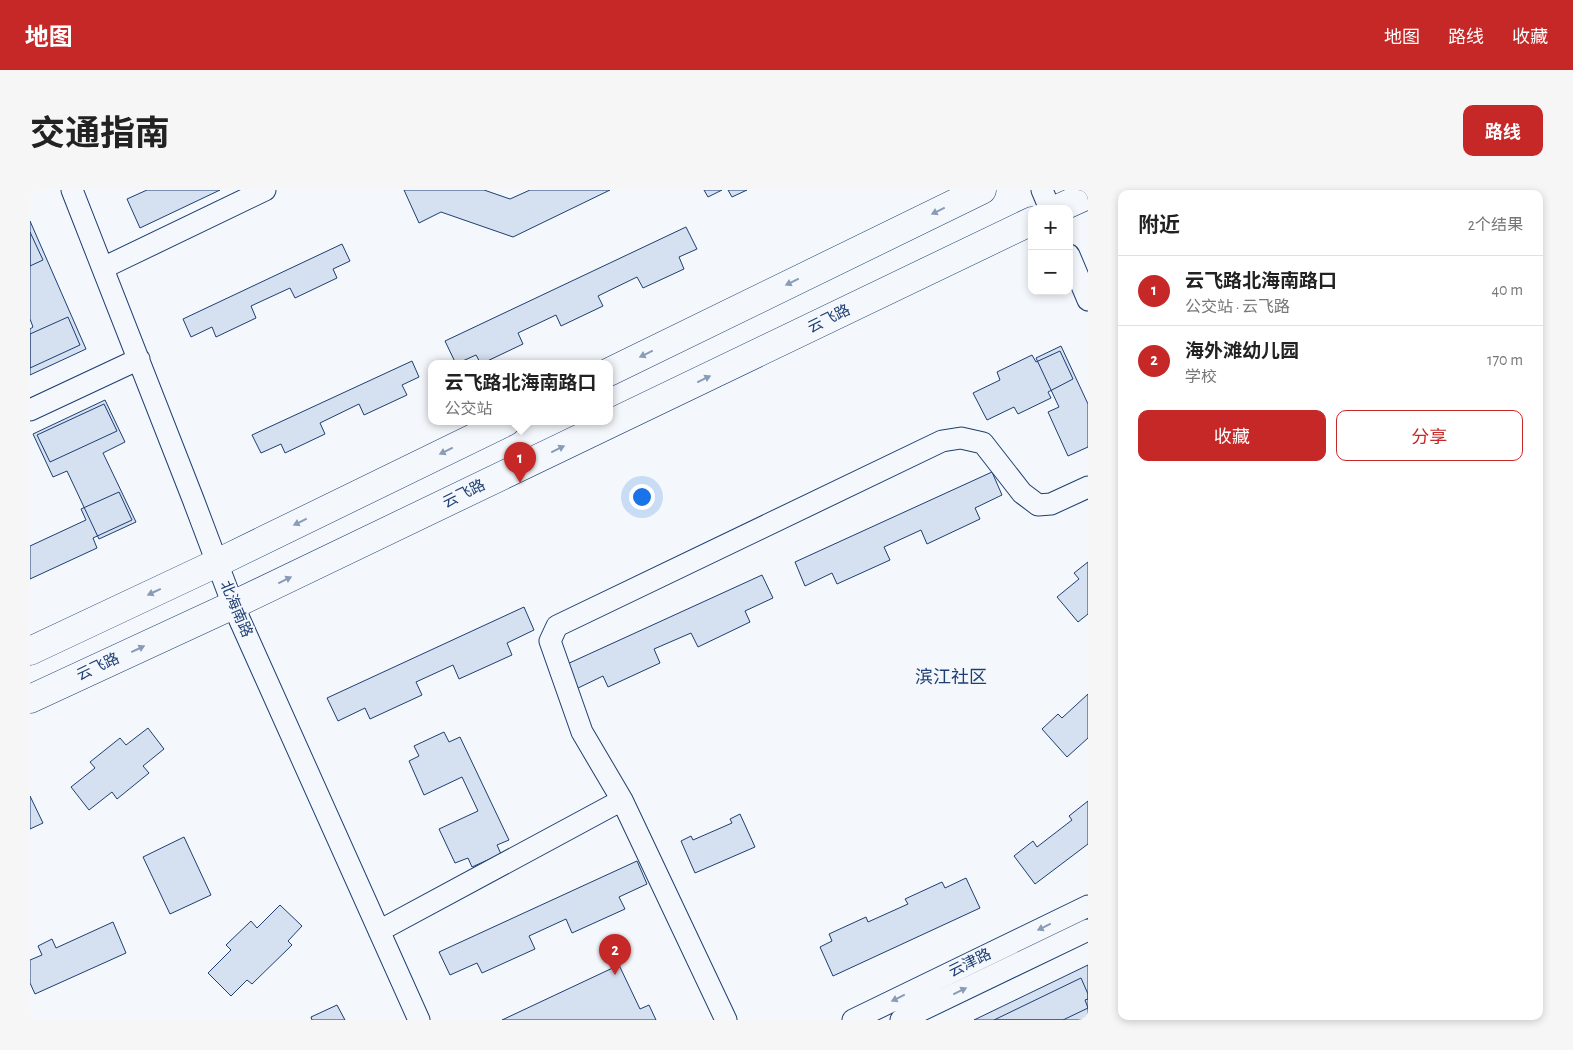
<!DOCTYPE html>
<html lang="zh">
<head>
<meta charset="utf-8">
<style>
	body { margin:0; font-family:"Alegreya Sans","Noto Sans SC",sans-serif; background:#f6f6f6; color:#222 }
	.controls { position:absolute; right:15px; top:15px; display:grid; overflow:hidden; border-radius:10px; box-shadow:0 2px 8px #0003 }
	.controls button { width:45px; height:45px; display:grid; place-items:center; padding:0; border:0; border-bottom:1px solid #e0e0e0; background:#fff; color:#222; font:25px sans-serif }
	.you { position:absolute; left:611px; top:306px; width:18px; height:18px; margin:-12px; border:4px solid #fff; border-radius:50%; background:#1a73e8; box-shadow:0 0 0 8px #1a73e833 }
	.badge { display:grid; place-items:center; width:32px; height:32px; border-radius:50%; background:#c62828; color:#fff; font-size:16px; font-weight:700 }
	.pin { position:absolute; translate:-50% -41px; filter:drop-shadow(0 1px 2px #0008) }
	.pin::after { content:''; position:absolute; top:26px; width:18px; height:15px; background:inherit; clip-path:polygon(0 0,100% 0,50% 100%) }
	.popup { position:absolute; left:398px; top:170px; width:185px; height:65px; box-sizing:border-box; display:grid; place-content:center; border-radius:10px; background:#fff; filter:drop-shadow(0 1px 4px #0005); font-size:16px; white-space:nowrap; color:#767676 }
	.popup b { font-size:19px; color:#222 }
	.popup::after { content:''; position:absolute; left:50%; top:100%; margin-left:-10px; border:10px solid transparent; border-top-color:#fff }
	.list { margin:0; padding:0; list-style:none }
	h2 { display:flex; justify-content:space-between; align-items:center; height:65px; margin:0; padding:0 20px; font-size:21px }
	h2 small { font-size:16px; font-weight:400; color:#767676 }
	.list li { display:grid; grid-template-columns:32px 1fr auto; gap:15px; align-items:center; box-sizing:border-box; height:70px; padding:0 20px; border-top:1px solid #e0e0e0 }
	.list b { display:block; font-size:19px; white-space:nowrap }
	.list p { margin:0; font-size:16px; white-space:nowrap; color:#767676 }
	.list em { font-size:16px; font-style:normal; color:#767676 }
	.actions { display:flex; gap:10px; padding:15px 20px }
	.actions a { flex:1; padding:11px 0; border:1px solid #c62828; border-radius:10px; text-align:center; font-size:18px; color:#c62828 }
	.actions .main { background:#c62828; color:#fff }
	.map { position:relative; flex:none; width:1058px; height:830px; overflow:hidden; border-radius:10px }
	header { display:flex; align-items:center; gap:30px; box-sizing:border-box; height:70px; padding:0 25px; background:#c62828; color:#fff }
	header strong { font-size:24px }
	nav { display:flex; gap:28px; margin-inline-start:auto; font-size:18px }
	.intro { display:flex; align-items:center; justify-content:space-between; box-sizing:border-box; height:120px; padding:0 30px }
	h1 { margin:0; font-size:35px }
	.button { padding:12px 22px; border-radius:10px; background:#c62828; color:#fff; font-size:18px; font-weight:700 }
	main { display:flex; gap:30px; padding:0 30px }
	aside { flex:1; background:#fff; border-radius:10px; box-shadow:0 2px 8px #0003 }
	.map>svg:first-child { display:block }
</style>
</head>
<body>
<header>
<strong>地图</strong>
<nav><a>地图</a><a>路线</a><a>收藏</a></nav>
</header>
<div class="intro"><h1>交通指南</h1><a class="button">路线</a></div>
<main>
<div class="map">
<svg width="1058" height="830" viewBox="0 0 1058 830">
	<rect width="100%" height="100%" fill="#f4f7fb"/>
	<!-- building -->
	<path fill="#d5e0f0" stroke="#1d3f73" d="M117,0H190L110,38L97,9Z
		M374,0H454L480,9L500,0H580L483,47L411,22L389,33Z
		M674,0H692L678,7Z
		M698,0H717L702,7Z
		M0,31L56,159L0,185V139L3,137L0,129Z
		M656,37L667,59L649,67L654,79L613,98L607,87L568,106L573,116L531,136L526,125L488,143L493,154L451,174L446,165L426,174L415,151Z
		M0,42L13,70L0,76Z
		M312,54L320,71L303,79L307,88L265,108L260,98L221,116L226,128L186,147L182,137L161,147L153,129Z
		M38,127L50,155L0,178V144Z
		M1031,156L1058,214V257L1038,266L1018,222L1029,217L1006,168Z
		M1030,161L1043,189L1018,202L1021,208L988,224L984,217L957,230L943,203L970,190L967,182L1002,165L1006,172Z
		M382,171L389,187L372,195L377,205L334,225L329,214L290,233L295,244L255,263L251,254L231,263L222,245Z
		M75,210L95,252L73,263L106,332L69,349L37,281L23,287L3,244Z
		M74,214L87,241L20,272L7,245Z
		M962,282L972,305L945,318L950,329L897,354L891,340L854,357L860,370L807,394L802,383L775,396L765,372Z
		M89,302L102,330L63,348L67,358L0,389V356L56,330L51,319Z
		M1058,372V424L1048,432L1027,407L1049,389L1044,383Z
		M732,385L743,408L715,421L720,432L668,457L661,443L624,459L630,473L578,497L573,486L546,499L535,475Z
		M494,417L504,440L477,453L482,465L429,489L423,475L386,492L392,505L340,529L335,518L308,531L297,508Z
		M1058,504V548L1037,567L1012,539L1028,524L1032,528Z
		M118,538L134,559L113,576L119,583L87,609L82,602L59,620L41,597L65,578L60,572L90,548L96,555Z
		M414,542L419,552L430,547L479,650L467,655L471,664L442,677L438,668L425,673L409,639L448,621L432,587L394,605L379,571L389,566L384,556Z
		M0,606L13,633L0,639Z
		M1058,611V654L1005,694L984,666L1003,651L1007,657L1042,630L1039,626Z
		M710,624L725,657L665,683L651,651L661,646L663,650L702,633L700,629Z
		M154,647L181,705L140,724L113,667Z
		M607,671L617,694L589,707L595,719L542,743L536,729L499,746L505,759L452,783L447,773L420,785L409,762Z
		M936,688L950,718L803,786L790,757L802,751L799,744L836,727L838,732L878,714L875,709L912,692L915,698Z
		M250,715L272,736L258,751L262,755L222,794L217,790L201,806L178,783L201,760L196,755L221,731L227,738Z
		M83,732L96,763L5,804L0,793V770L12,765L8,756L22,749L26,758Z
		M589,775L610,819L619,815L626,830H472Z
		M1058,775V830H944Z
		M1051,788L1058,804V809L1055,810L1058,818L1033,830H964Z
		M307,815L315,830H282L281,827Z"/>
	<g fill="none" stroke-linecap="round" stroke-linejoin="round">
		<!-- minor casing -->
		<g stroke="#1d3f73" stroke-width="23">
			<path id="minor" d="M42,0L163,309L203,415L389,830
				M1012,0L1020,19
				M1039,65L1058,110
				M73,78L235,0
				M0,220L109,169
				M349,741L592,610
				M696,830L592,610L552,542L520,451L527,436L912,251L931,248L953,253L992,303L1008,315L1021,314L1058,297
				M823,830L1058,716
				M871,830L1058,740"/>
		</g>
		<!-- major casing -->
		<g stroke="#1d3f73" stroke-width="29">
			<path id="major" d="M1027,19L1058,5
				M579,182L952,0
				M0,461L187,373L476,232
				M0,509L203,415L1002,31"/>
		</g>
		<!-- minor -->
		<use href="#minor" stroke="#f4f7fb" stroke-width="21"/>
		<!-- major -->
		<use href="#major" stroke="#f4f7fb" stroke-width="28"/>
	</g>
	<!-- one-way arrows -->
	<defs><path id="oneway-solid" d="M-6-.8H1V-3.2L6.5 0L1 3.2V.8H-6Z" transform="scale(1.25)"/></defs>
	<g fill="#889bb7">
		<use href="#oneway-solid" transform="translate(908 21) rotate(154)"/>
		<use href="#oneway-solid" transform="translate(762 92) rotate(154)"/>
		<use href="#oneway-solid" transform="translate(616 164) rotate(154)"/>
		<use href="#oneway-solid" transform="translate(674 189) rotate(-26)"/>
		<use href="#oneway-solid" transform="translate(528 259) rotate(-26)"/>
		<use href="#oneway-solid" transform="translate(416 261) rotate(154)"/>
		<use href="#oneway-solid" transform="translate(270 332) rotate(154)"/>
		<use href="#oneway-solid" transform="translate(255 390) rotate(-26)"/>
		<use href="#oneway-solid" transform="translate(124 402) rotate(155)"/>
		<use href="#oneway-solid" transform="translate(108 459) rotate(-25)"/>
		<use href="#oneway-solid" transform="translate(1014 737) rotate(154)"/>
		<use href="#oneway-solid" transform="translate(930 801) rotate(-26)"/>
		<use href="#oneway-solid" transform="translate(868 808) rotate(154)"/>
	</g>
	<g text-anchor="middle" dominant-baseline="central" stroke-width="4" stroke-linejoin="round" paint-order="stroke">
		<!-- street labels -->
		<g font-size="15" fill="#1d3f73" stroke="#f4f7fb">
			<text transform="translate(799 129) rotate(-26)">云飞路</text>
			<text transform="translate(434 304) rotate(-26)">云飞路</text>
			<text transform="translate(206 419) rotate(67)">北海南路</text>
			<text transform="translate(68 477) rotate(-25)">云飞路</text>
			<text transform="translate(940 773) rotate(-26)">云津路</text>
		</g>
		<!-- quarter labels -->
		<g font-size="18" fill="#1d3f73" stroke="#f4f7fb">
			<text x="921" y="488">滨江社区</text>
		</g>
	</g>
</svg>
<div class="controls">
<button>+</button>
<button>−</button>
</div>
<div class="you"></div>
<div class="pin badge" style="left:490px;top:293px">1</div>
<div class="popup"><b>云飞路北海南路口</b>公交站</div>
<div class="pin badge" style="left:585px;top:785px">2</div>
</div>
<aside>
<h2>附近<small>2个结果</small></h2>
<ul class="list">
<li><span class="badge">1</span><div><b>云飞路北海南路口</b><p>公交站 · 云飞路</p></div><em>40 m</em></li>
<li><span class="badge">2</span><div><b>海外滩幼儿园</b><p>学校</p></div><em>170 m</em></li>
</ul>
<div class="actions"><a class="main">收藏</a><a>分享</a></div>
</aside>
</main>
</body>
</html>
